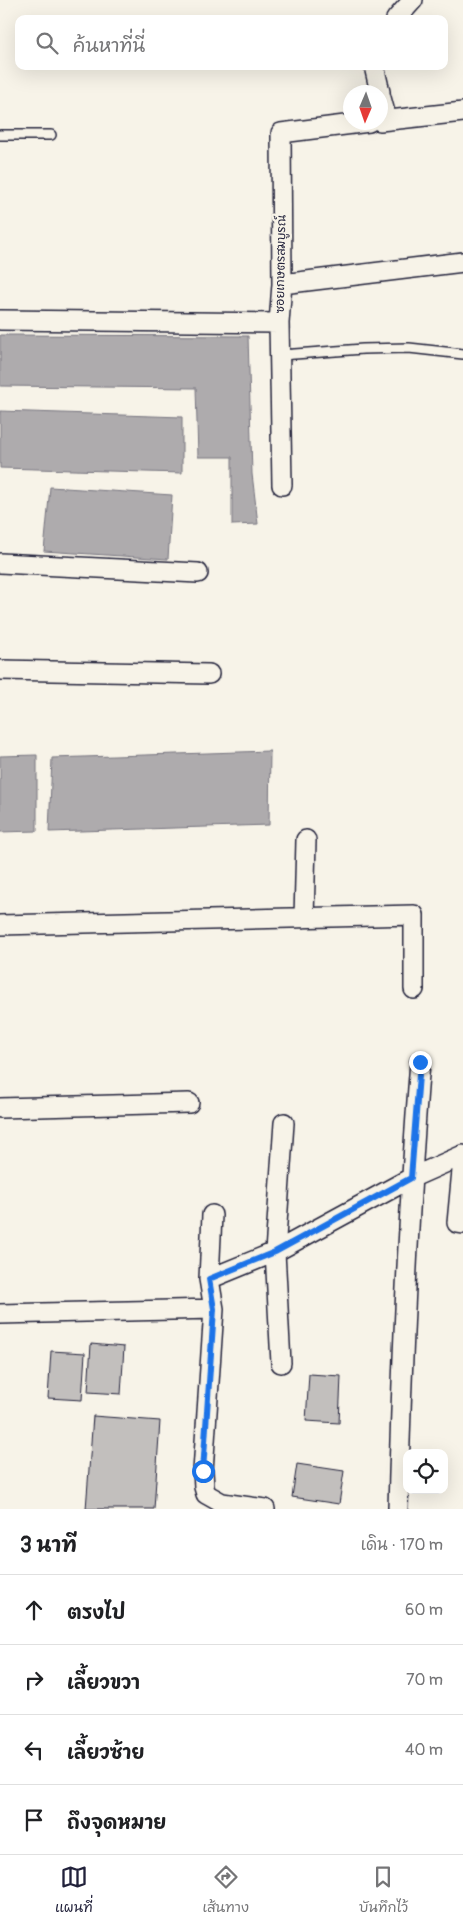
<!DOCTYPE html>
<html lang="th">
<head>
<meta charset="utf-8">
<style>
	body { margin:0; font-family:Pangolin,"Playpen Sans Thai",sans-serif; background:#f6f6f6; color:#202124 }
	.controls { position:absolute; right:15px; bottom:15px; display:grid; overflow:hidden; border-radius:10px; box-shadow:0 5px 20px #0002 }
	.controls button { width:45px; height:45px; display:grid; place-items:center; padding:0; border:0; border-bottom:1px solid #e0e0e0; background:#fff; color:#202124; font:25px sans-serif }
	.compass { position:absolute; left:343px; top:85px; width:45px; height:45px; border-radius:50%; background:#fff; box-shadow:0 5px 20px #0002; rotate:182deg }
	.stop { position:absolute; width:15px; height:15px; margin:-11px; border:4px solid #1a73e8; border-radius:50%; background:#fff }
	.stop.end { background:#1a73e8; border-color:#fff; box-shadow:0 1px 5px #0008 }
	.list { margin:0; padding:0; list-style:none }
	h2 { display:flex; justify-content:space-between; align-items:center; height:65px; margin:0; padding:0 20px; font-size:21px }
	h2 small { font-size:16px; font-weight:400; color:#757577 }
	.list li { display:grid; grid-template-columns:32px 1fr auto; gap:15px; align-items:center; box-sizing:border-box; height:70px; padding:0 20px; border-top:1px solid #e0e0e0 }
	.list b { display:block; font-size:19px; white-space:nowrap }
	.list em { font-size:16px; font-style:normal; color:#757577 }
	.icon { flex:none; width:28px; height:28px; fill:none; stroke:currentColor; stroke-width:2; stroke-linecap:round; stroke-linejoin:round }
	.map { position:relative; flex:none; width:463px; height:1509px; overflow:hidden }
	.search { position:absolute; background:#fff; box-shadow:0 5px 20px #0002; left:15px; right:15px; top:15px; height:55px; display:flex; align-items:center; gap:12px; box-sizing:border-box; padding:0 18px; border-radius:10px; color:#757577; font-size:19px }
	.sheet { height:345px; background:#fff }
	nav { display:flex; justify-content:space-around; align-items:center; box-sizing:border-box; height:70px; border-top:1px solid #e0e0e0; background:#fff; font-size:14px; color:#757577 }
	nav a { display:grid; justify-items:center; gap:2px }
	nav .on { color:#22223b }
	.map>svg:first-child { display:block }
</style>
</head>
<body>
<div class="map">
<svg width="463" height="1509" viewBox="0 0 463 1509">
	<rect width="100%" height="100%" fill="#f7f3e8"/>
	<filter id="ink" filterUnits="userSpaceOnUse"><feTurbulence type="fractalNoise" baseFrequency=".02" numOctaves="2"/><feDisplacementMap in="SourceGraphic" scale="10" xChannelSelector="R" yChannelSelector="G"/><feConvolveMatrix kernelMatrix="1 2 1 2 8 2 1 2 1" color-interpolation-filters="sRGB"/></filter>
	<g filter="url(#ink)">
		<!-- water -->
		<path fill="#aeabad" stroke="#76747f" d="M0,335L248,336L252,474L258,524L232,525V457H198L196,388L0,386Z
			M0,411L182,417V473L0,468Z
			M50,487L172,495L168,559L44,551Z
			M270,751L269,825L49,832L52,758Z
			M37,755V831L0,832V756Z"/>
		<!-- building -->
		<path fill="#c2bfbd" stroke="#22223b" d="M91,1344L124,1347L121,1394L88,1392Z
			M51,1351L85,1353L82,1400L48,1398Z
			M309,1374L341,1376L339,1423L306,1421Z
			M93,1416L160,1421L154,1509H86Z
			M297,1464L344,1471L339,1504L292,1497Z"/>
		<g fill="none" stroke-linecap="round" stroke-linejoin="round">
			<!-- lane casing -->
			<g stroke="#22223b" stroke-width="12">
				<path id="lane" d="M0,135H51
					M281,355L363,349L409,348L463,354"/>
			</g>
			<!-- street casing -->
			<g stroke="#22223b" stroke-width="22">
				<path id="street" d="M396,19L413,0
					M374,66L380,92
					M380,94L387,120
					M380,121L463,112
					M282,284L463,262
					M0,320L279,323
					M282,485L279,323L282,284L281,133L369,122
					M0,563L198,573
					M0,670L209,674
					M304,918L306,840
					M0,925L414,915V989
					M0,1108L189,1103
					M463,1160L457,1223L463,1224
					M209,1279L275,1252L411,1178L463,1155
					M214,1309L203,1471L204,1487L206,1494L222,1503L265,1509
					M0,1314L214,1309L209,1279L212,1215
					M281,1363L275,1252L284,1123
					M398,1509C402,1360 408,1211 420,1062"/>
			</g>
			<!-- lane -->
			<use href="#lane" stroke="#f7f3e8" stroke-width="9"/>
			<!-- street -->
			<use href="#street" stroke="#f7f3e8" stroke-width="19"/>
		</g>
	</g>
	<g fill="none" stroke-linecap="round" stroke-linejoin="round" filter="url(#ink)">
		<!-- route -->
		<path stroke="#1a73e8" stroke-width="6" d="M203,1471L214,1309L209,1279L275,1252L411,1178L420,1062"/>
	</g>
	<g text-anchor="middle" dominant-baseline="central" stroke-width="4.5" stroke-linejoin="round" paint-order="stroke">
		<!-- street labels -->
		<g font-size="12" fill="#22223b" stroke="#f7f3e8">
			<text transform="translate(281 264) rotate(-89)">ซอยเกษตรสมบูรณ์</text>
		</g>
	</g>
</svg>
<div class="controls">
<button><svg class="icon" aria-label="locate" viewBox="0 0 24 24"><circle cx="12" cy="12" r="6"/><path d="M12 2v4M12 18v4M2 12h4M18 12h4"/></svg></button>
</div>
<svg class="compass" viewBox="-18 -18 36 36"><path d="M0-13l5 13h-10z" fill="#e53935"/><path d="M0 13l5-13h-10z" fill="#757577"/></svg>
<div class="stop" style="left:203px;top:1471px"></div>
<div class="stop end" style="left:420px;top:1062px"></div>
<div class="search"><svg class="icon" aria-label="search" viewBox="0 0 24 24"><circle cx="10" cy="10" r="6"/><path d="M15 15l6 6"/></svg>ค้นหาที่นี่</div>
</div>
<section class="sheet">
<h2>3 นาที<small>เดิน · 170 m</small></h2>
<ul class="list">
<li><svg class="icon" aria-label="ahead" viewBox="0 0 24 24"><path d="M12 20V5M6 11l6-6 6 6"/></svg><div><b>ตรงไป</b></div><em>60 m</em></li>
<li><svg class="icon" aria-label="right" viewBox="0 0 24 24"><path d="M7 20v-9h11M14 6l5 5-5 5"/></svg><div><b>เลี้ยวขวา</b></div><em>70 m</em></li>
<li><svg class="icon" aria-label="left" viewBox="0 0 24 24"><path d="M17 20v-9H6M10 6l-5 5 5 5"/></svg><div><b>เลี้ยวซ้าย</b></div><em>40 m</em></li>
<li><svg class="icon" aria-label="arrive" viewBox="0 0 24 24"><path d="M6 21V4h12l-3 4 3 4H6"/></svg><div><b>ถึงจุดหมาย</b></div></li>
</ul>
</section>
<nav>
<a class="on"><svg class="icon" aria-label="map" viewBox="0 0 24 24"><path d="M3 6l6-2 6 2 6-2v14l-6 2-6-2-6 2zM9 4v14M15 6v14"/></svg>แผนที่</a>
<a><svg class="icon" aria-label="directions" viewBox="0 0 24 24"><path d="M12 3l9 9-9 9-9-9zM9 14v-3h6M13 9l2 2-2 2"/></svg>เส้นทาง</a>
<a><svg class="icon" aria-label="saved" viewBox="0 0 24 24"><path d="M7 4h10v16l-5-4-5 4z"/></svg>บันทึกไว้</a>
</nav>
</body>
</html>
